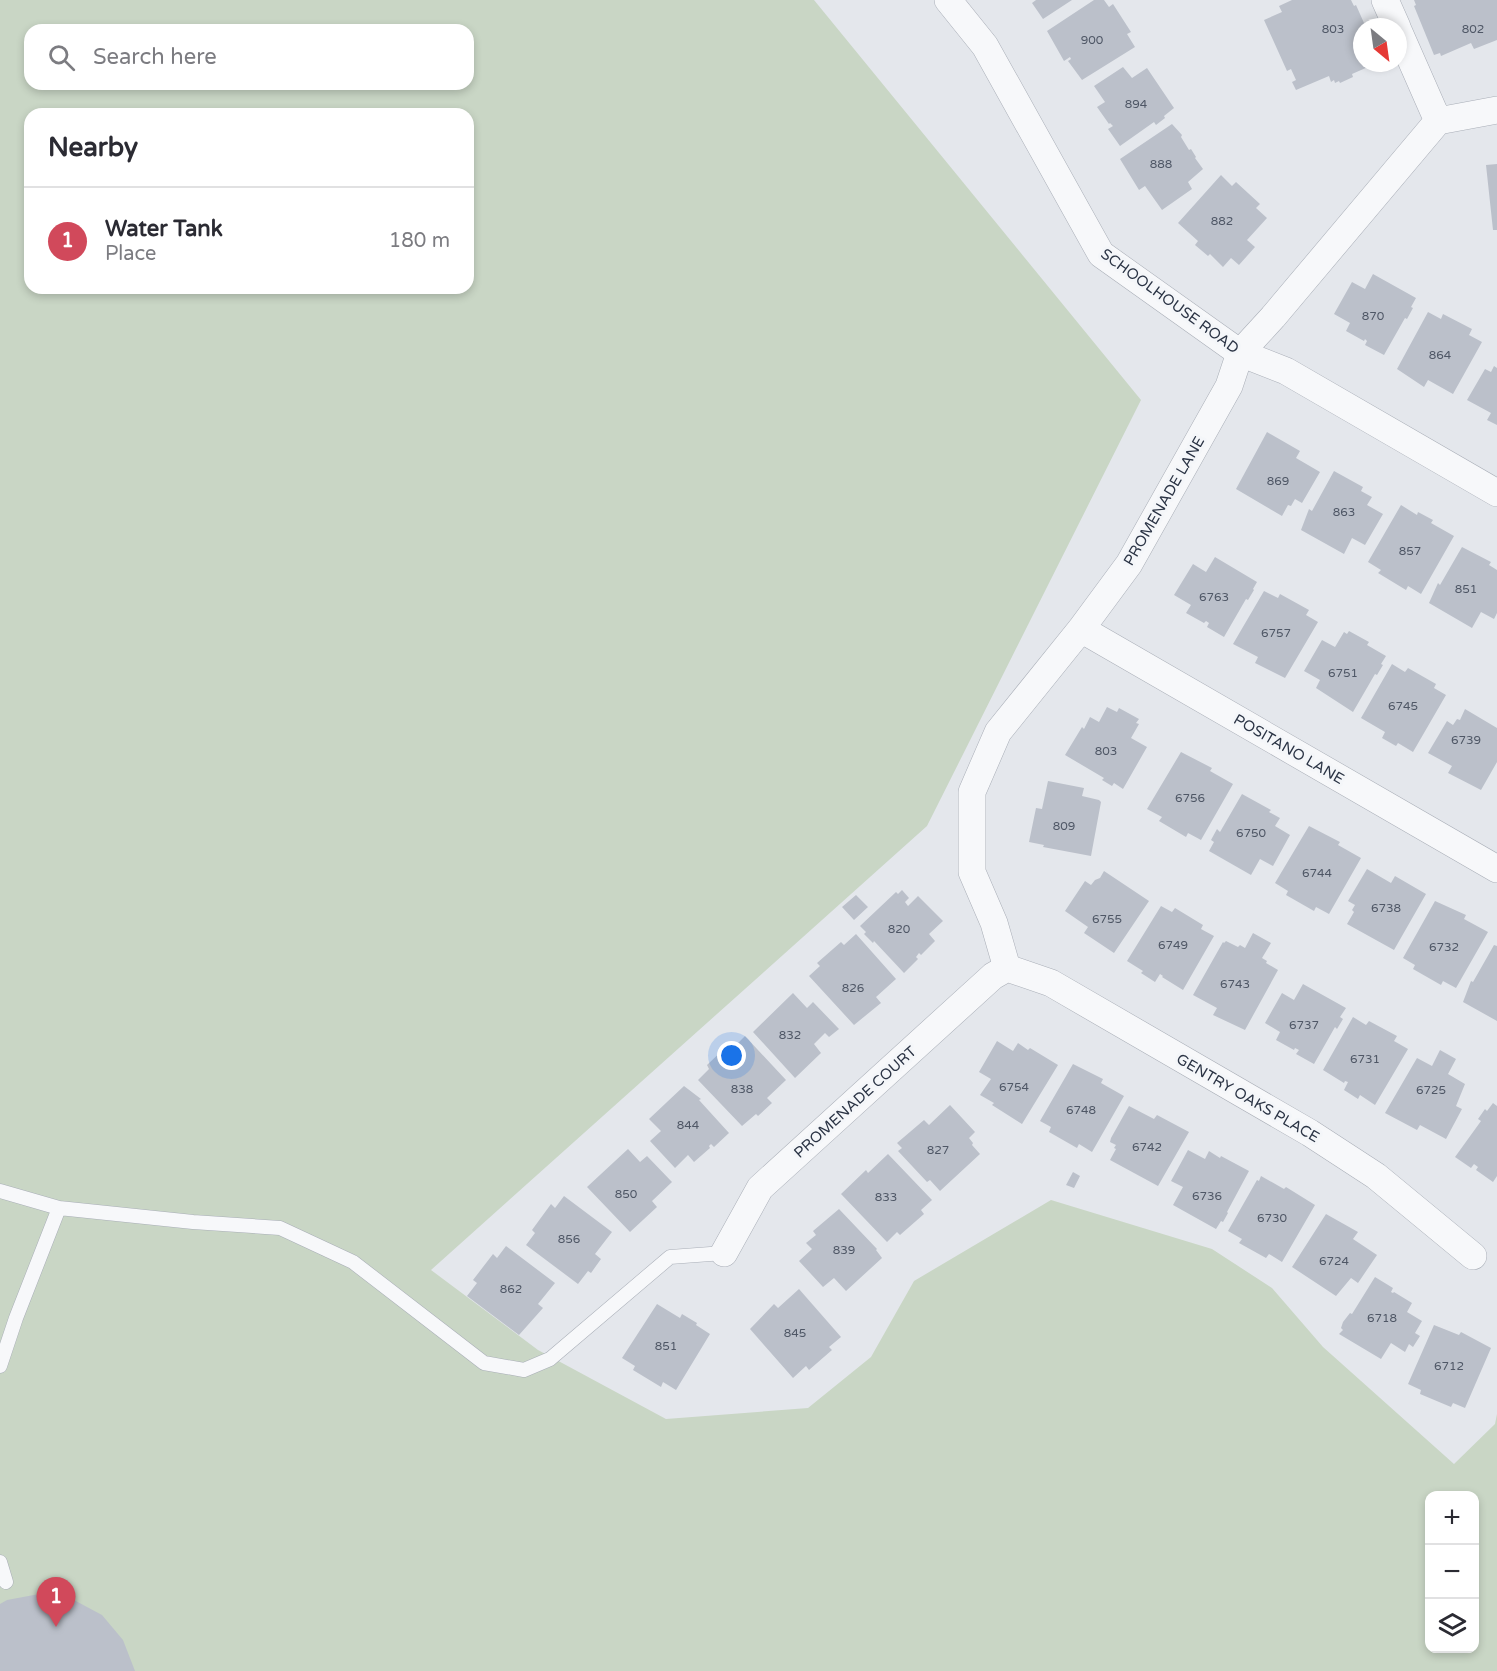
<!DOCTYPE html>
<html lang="en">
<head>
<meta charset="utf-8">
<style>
	body { margin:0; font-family:"Varela Round",sans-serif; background:#f7f7f7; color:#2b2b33 }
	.controls { position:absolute; right:18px; bottom:18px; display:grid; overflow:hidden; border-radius:12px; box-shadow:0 3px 9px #0003 }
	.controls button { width:54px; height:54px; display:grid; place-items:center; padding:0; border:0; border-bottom:2px solid #e1e1e2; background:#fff; color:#2b2b33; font:30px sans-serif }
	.compass { position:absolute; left:1353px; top:18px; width:54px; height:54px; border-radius:50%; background:#fff; box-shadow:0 3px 9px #0003; rotate:151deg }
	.you { position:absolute; left:732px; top:1056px; width:21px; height:21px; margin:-15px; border:4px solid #fff; border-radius:50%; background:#1a73e8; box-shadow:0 0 0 9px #1a73e833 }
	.badge { display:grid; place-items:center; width:39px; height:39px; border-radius:50%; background:#d1495b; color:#fff; font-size:20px; font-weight:700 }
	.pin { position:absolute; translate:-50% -50px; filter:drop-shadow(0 2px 3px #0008) }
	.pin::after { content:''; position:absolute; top:32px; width:21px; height:18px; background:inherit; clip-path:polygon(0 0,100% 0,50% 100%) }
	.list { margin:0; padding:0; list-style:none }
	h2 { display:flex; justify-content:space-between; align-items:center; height:78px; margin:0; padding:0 24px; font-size:26px }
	h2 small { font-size:20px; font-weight:400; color:#7c7c81 }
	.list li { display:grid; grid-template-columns:39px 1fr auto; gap:18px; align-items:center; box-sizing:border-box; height:108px; padding:0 24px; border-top:2px solid #e1e1e2 }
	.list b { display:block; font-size:22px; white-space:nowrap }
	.list p { margin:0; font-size:20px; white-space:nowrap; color:#7c7c81 }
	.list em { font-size:20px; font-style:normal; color:#7c7c81 }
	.icon { flex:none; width:33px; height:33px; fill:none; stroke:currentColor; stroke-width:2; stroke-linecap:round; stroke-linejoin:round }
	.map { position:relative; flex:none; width:1497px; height:1671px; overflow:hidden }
	.search { position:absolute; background:#fff; box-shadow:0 3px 9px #0003; left:24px; top:24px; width:450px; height:66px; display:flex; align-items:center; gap:15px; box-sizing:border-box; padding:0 21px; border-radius:18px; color:#7c7c81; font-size:22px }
	.panel { position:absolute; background:#fff; box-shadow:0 3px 9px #0003; left:24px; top:108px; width:450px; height:186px; border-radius:18px }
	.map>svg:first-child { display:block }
</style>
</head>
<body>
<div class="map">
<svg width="1497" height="1671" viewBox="0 0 1497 1671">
	<rect width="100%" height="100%" fill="#e4e7ec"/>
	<!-- green -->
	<path fill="#c9d6c5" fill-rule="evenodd" d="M0,0H814L1141,400L927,826L431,1270L538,1350L666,1419L808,1408L871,1357L914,1281L1051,1200L1212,1249L1272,1288L1323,1347L1454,1464L1495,1424L1497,1414V1671H0ZM30,30H468V84H30ZM30,114H468V288H30ZM1430,1496H1474V1648H1430Z"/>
	<!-- building -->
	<path fill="#bbc0ca" d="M1036,0H1072L1043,19L1032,3Z
		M1094,0H1104L1109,7L1113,4L1131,32L1127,34L1135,47L1082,80L1068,61L1071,59L1070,57L1064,61L1047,31Z
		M1292,0H1351L1354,6L1356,5L1364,23L1362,27V63H1377L1352,74L1353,77L1340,83L1339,81L1335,83L1334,80L1331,82L1329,76L1296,90L1292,82L1296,80L1291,69L1287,71L1264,20L1282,12L1279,6Z
		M1414,0H1497V40L1474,49L1471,43L1441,56L1440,53L1434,55L1414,6L1416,5Z
		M1123,67L1132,78L1147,68L1174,108L1164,116L1165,118L1156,125L1154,122L1120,146L1108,129L1113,126L1110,123L1109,124L1097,107L1105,102L1094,86Z
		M1172,124L1182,135L1181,137L1189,150L1191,149L1196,157L1195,158L1203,169L1188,182L1192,189L1162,210L1145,186L1139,190L1120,159Z
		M1497,164V230H1493L1486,165Z
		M1221,175L1232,186L1236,182L1260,204L1256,208L1267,218L1247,240L1255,247L1239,265L1231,258L1223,267L1210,254L1208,256L1195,245L1198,241L1178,223Z
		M1373,274L1416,298L1411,307L1413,308L1407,319L1405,318L1384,355L1365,345L1367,341L1365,339L1364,341L1346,331L1350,323L1334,314L1352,282L1365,289Z
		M1428,312L1441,319L1443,314L1472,329L1469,335L1482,342L1453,394L1428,380L1424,387L1397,369Z
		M1494,366L1497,368V425L1487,420L1491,413L1467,400L1485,369L1491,372Z
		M1267,432L1300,451L1296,458L1320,472L1302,503L1295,499L1291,506L1288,505L1282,516L1236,489Z
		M1334,471L1363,487L1361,491L1372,497L1367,505L1383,514L1365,545L1352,538L1344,554L1301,530L1309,509L1312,511Z
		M1401,505L1417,515L1418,512L1433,520L1431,523L1454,536L1421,594L1408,586L1406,590L1378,573L1381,570L1368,562Z
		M1462,547L1491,562L1489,565L1497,570V613L1494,619L1481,612L1472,628L1429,603L1438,583L1440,585Z
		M1215,557L1257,582L1253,589L1254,590L1248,600L1246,599L1224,637L1207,627L1209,623L1206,621L1204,623L1186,613L1191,605L1174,595L1193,564L1206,572Z
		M1264,591L1278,598L1280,594L1309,610L1306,615L1318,622L1285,678L1255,663L1258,657L1233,644Z
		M1349,631L1369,642L1367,645L1386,656L1381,664L1383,665L1377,675L1375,674L1353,712L1316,688L1320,680L1304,671L1322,640L1335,647L1344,632L1347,634Z
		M1392,664L1405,672L1408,668L1436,684L1434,688L1446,695L1413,752L1398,743L1396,746L1382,738L1385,732L1361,718Z
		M1107,707L1117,712L1119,708L1139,719L1136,723L1139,724L1131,738L1147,747L1123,789L1114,783L1112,786L1102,780L1104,778L1065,755L1082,727L1084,729L1090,717L1099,722Z
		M1465,709L1497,728V762L1481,790L1448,773L1452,766L1428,753L1447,721L1453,725L1457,719L1460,720Z
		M1181,752L1212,768L1210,771L1233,784L1201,840L1188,833L1186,837L1159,821L1162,817L1147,809Z
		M1048,781L1084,788L1082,796L1099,800L1101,802L1091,856L1043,847L1044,845L1029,842L1036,808L1042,809Z
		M1242,794L1271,810L1269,812L1280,818L1275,826L1290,835L1273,866L1260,859L1251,875L1209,851L1214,842L1211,840L1217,829L1220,832Z
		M1309,826L1340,842L1338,845L1361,858L1329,914L1316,907L1314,911L1286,895L1288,891L1275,883Z
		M1367,869L1391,883L1395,876L1426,894L1394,950L1347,924L1354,912L1352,910L1355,905L1348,901Z
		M1104,871L1149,901L1114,953L1084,933L1088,927L1065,911L1085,881L1091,885L1095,880L1100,878Z
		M902,890L909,898L905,902L908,906L918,896L943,921L929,934L935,941L921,955L919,953L916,957L918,959L904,973L874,941L873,943L864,934L866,932L860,926L896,892L898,894Z
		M856,895L868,907L854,920L842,907Z
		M1435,901L1466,915L1464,919L1488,932L1456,988L1443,981L1441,985L1413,969L1415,965L1403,958Z
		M1161,906L1172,912L1175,908L1203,925L1201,929L1214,936L1183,990L1162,977L1163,976L1160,974L1155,982L1141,973L1143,971L1127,961Z
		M1253,933L1271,943L1262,958L1267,961L1266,963L1278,970L1245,1030L1213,1015L1217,1008L1193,995L1223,942L1224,943L1226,941L1238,947L1240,945L1245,948Z
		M856,934L896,979L876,997L881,1003L854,1025L809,976L820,966L817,963L841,942L844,945Z
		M1494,945L1497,946V1021L1463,1002L1471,981L1473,982Z
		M1303,984L1346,1008L1340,1017L1343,1019L1337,1029L1335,1027L1314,1064L1296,1054L1299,1050L1295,1048L1294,1050L1276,1040L1280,1032L1265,1023L1282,993L1294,1000Z
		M793,993L807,1008L813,1002L839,1029L829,1037L825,1033L814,1044L821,1053L795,1078L753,1032Z
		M1353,1017L1366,1025L1369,1021L1397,1036L1394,1041L1408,1049L1375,1105L1360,1095L1358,1099L1344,1090L1348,1082L1345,1081L1344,1083L1323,1070Z
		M745,1036L786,1080L767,1098L772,1103L758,1116L756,1114L742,1126L698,1080L709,1069L707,1065L730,1043L734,1047Z
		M997,1041L1013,1051L1018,1043L1028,1050L1030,1048L1058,1065L1022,1124L992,1105L994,1103L980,1095L991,1079L979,1072Z
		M1440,1050L1456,1059L1448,1074L1465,1084L1456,1106L1462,1109L1446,1139L1420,1125L1417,1130L1385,1113L1417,1058L1432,1066Z
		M1073,1064L1103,1079L1101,1083L1124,1096L1092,1152L1079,1144L1077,1148L1049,1132L1051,1127L1040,1121Z
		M684,1086L701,1099L699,1100L729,1133L714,1147L711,1144L709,1146L710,1148L694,1162L688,1155L675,1168L650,1141L661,1131L649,1119Z
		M1493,1103L1497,1106V1176L1493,1182L1476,1170L1478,1167L1474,1164L1471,1168L1455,1157L1481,1121L1478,1119L1485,1109L1487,1111Z
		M950,1105L975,1132L969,1138L973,1143L972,1145L980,1154L940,1191L930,1180L927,1182L898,1151L902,1148L897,1143L924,1120L929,1125Z
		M1129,1106L1154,1119L1157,1115L1189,1132L1158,1186L1110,1160L1116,1149L1114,1148L1116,1145L1110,1142L1111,1138Z
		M628,1149L640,1162L647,1156L672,1182L652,1201L657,1207L630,1232L587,1187Z
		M1188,1150L1205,1159L1209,1151L1220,1158L1221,1156L1249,1171L1227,1212L1228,1213L1223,1222L1221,1221L1216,1229L1173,1205L1183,1187L1171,1181Z
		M888,1154L932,1200L921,1210L924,1214L900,1235L897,1232L887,1242L841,1194L866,1170L868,1173Z
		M1073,1172L1080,1176L1074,1188L1066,1185Z
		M1261,1176L1284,1189L1286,1187L1315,1205L1282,1262L1269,1254L1266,1258L1239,1243L1242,1239L1228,1231L1257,1180L1259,1181Z
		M564,1196L612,1232L595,1254L601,1259L591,1273L588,1271L578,1284L526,1245L535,1233L532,1230L551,1204L555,1208Z
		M839,1209L877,1249L876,1250L882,1258L846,1291L834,1278L823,1287L799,1261L812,1249L806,1243L816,1235L813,1231Z
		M1326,1214L1358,1232L1353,1239L1377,1255L1358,1283L1351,1278L1336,1296L1292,1267Z
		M506,1246L555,1283L538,1304L543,1308L519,1335L467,1296L477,1283L473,1280L493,1254L497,1258Z
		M1375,1277L1393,1288L1391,1292L1393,1293L1394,1292L1412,1303L1407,1312L1422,1321L1415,1333L1420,1336L1413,1347L1409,1344L1405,1352L1391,1343L1381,1359L1339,1334L1343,1330L1341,1328L1343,1322L1350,1313L1352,1314Z
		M799,1289L841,1337L829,1347L832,1350L809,1370L806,1366L793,1378L750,1329L774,1304L778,1308Z
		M657,1304L680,1318L682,1314L697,1323L696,1325L710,1334L676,1390L663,1382L661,1387L633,1370L635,1366L622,1358Z
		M1434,1325L1459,1335L1461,1332L1491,1348L1465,1408L1453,1403L1451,1407L1420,1394L1421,1390L1408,1384Z
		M39,1594L72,1599L102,1615L123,1640L135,1671H0V1604L7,1600Z"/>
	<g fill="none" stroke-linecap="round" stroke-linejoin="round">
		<!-- lane casing -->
		<g stroke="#a9aeb7" stroke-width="15">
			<path id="lane" d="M0,1191L59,1208L193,1222L280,1228L353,1262L484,1363L524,1370L550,1359L670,1257L724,1253
				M0,1366L16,1318L59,1208
				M0,1562L6,1582"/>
		</g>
		<!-- street casing -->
		<g stroke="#a9aeb7" stroke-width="28">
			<path id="street" d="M948,0L985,46L1101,254L1240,353L1286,371L1497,493
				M1385,0L1397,27
				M1398,30L1438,121
				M1081,629L1497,869
				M1007,968L994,923L972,872V792L998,732L1081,629L1129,564L1229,386L1240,353L1273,317L1438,121L1497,110
				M1007,968L1051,983L1310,1133L1376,1176L1473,1256
				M724,1253L760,1188L993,976L1007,968"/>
		</g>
		<!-- lane -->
		<use href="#lane" stroke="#f7f8fa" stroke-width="14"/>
		<!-- street -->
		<use href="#street" stroke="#f7f8fa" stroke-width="27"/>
	</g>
	<g text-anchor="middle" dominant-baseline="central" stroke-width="6" stroke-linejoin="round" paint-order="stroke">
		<!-- number labels -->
		<g font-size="12" fill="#4f5766">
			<text x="1333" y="29">803</text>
			<text x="1473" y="29">802</text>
			<text x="1092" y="40">900</text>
			<text x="1136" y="104">894</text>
			<text x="1161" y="164">888</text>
			<text x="1222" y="221">882</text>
			<text x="1373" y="316">870</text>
			<text x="1440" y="355">864</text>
			<text x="1278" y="481">869</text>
			<text x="1344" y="512">863</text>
			<text x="1410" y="551">857</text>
			<text x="1466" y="589">851</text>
			<text x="1214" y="597">6763</text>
			<text x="1276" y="633">6757</text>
			<text x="1343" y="673">6751</text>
			<text x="1403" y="706">6745</text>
			<text x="1466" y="740">6739</text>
			<text x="1106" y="751">803</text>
			<text x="1190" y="798">6756</text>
			<text x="1064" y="826">809</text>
			<text x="1251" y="833">6750</text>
			<text x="1317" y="873">6744</text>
			<text x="1386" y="908">6738</text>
			<text x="1107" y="919">6755</text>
			<text x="899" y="929">820</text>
			<text x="1173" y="945">6749</text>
			<text x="1444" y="947">6732</text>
			<text x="1235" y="984">6743</text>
			<text x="853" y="988">826</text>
			<text x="1304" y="1025">6737</text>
			<text x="790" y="1035">832</text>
			<text x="1365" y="1059">6731</text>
			<text x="1014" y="1087">6754</text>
			<text x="742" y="1089">838</text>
			<text x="1431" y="1090">6725</text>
			<text x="1081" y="1110">6748</text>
			<text x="688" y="1125">844</text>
			<text x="1147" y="1147">6742</text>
			<text x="938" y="1150">827</text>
			<text x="626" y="1194">850</text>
			<text x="1207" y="1196">6736</text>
			<text x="886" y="1197">833</text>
			<text x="1272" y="1218">6730</text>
			<text x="569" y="1239">856</text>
			<text x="844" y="1250">839</text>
			<text x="1334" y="1261">6724</text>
			<text x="511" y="1289">862</text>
			<text x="1382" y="1318">6718</text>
			<text x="795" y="1333">845</text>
			<text x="666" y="1346">851</text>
			<text x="1449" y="1366">6712</text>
		</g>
		<!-- street labels -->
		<g font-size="15" fill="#2b3445" stroke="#f4f6f9">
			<text transform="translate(1170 301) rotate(36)">SCHOOLHOUSE ROAD</text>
			<text transform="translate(1164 501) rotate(-60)">PROMENADE LANE</text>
			<text transform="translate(1289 749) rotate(30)">POSITANO LANE</text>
			<text transform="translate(1248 1098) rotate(30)">GENTRY OAKS PLACE</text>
			<text transform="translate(855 1102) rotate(-42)">PROMENADE COURT</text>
		</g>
	</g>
</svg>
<div class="controls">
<button>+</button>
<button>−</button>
<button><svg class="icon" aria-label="layers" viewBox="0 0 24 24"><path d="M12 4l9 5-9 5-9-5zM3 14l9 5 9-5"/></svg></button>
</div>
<svg class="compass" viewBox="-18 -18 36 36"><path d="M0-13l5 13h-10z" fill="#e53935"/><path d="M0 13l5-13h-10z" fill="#7c7c81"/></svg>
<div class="you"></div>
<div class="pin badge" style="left:56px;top:1627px">1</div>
<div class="search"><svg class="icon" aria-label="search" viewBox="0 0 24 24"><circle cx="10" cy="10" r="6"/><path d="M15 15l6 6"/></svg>Search here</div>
<section class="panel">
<h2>Nearby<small></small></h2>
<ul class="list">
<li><span class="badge">1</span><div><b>Water Tank</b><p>Place</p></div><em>180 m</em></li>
</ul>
</section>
</div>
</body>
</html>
